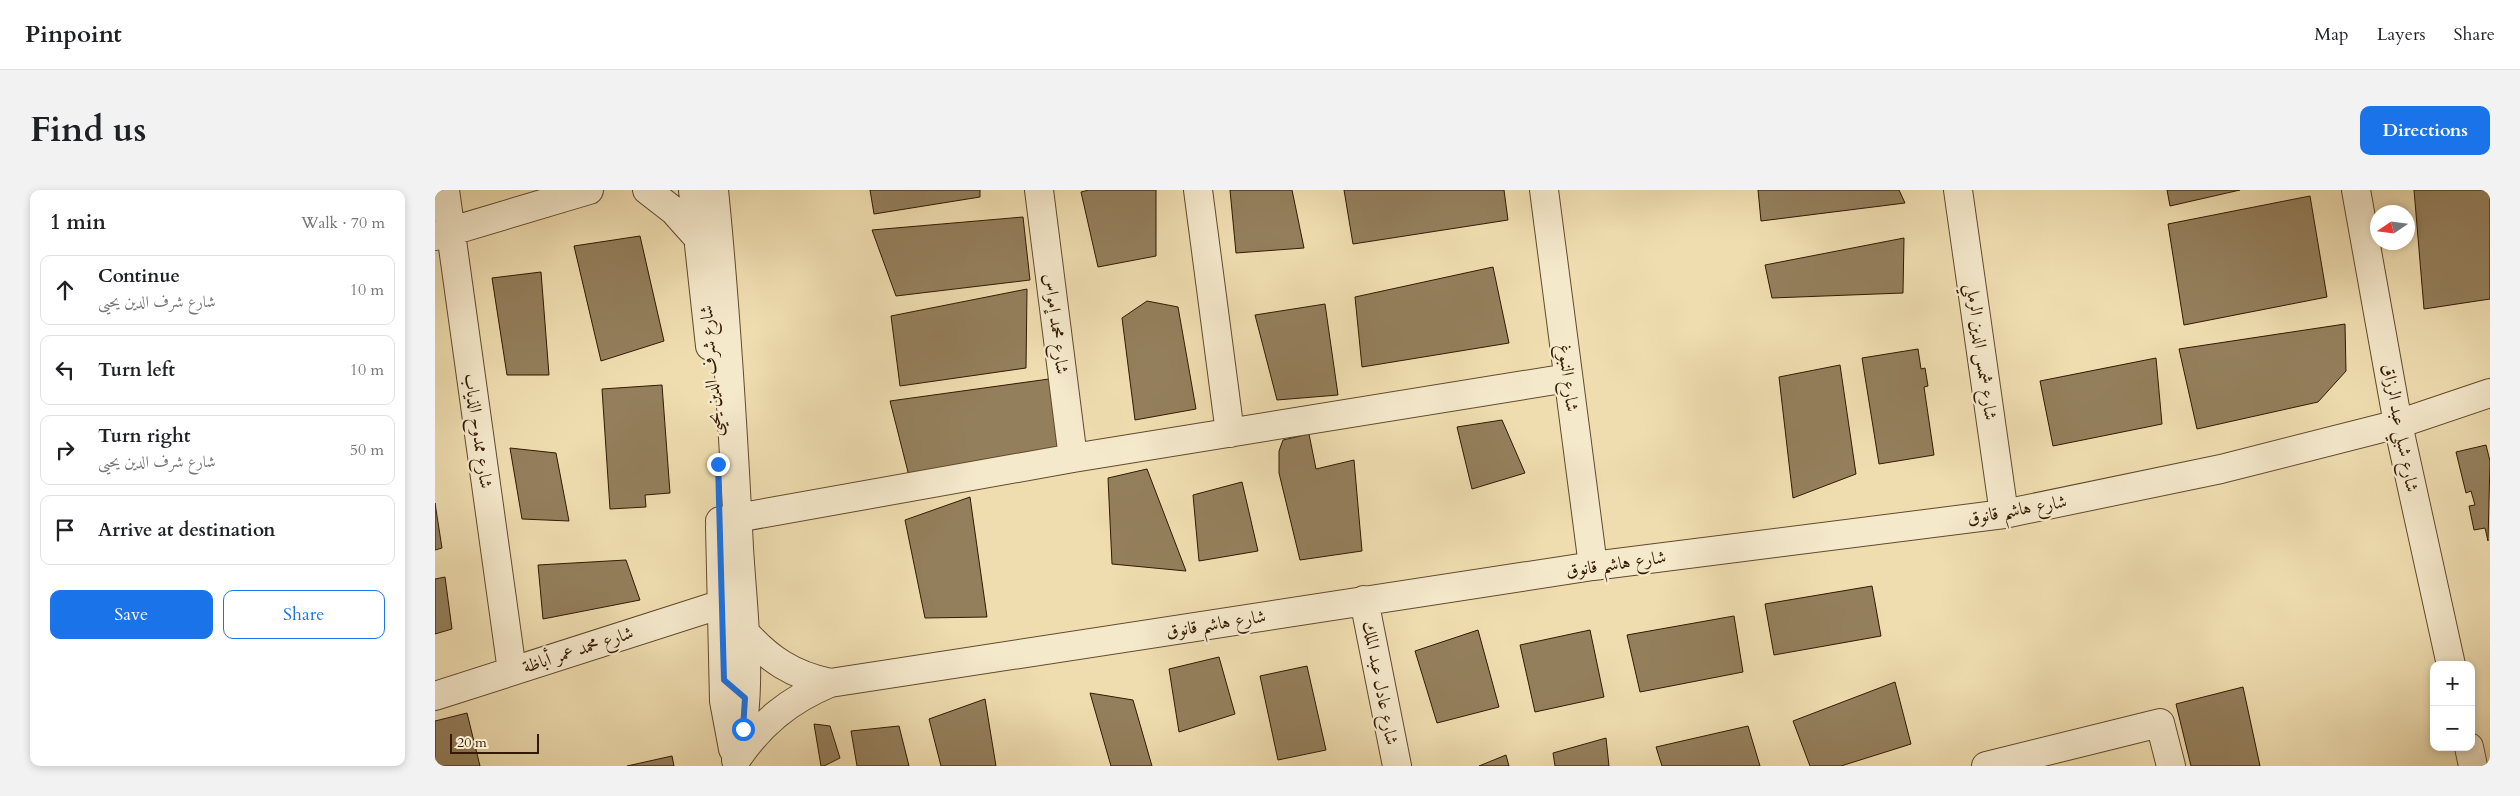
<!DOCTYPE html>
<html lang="en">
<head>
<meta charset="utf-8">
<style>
	body { margin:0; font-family:Cardo,Amiri,serif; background:#f2f2f2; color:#202124 }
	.controls { position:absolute; right:15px; bottom:15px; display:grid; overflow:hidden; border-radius:10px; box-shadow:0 2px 8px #0003 }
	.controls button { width:45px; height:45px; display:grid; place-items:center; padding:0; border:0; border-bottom:1px solid #e0e0e0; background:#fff; color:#202124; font:25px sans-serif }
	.compass { position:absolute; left:1935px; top:15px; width:45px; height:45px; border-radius:50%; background:#fff; box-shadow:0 2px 8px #0003; rotate:257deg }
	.scale { position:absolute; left:15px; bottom:12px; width:89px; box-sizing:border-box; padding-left:5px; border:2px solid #321900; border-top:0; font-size:14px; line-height:18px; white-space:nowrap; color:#321900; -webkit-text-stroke:4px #f5e9cc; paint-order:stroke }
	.stop { position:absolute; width:15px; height:15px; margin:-11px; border:4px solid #1a73e8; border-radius:50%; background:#fff }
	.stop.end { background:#1a73e8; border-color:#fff; box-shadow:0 1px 5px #0008 }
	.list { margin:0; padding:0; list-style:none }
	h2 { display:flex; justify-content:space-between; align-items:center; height:65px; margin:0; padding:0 20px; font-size:21px }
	h2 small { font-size:16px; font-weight:400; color:#757577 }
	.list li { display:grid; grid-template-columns:32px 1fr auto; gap:15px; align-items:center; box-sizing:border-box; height:70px; margin:0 10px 10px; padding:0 10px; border:1px solid #e0e0e0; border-radius:10px }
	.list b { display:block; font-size:19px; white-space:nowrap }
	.list p { margin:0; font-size:16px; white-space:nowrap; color:#757577 }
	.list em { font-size:16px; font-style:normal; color:#757577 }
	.actions { display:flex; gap:10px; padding:15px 20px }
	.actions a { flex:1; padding:11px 0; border:1px solid #1a73e8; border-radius:10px; text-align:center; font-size:18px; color:#1a73e8 }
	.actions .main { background:#1a73e8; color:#fff }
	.icon { flex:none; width:28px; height:28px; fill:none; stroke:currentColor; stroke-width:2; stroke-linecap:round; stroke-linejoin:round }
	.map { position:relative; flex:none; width:2055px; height:576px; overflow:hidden; border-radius:10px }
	header { display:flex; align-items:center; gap:30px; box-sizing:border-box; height:70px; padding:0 25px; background:#fff; border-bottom:1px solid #e0e0e0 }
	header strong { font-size:24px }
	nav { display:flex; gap:28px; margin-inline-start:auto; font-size:18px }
	.intro { display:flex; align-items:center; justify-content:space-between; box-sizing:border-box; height:120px; padding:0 30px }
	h1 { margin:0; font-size:35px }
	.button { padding:12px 22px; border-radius:10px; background:#1a73e8; color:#fff; font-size:18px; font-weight:700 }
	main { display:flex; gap:30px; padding:0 30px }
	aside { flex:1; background:#fff; border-radius:10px; box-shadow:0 2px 8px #0003 }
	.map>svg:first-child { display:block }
</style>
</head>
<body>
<header>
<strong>Pinpoint</strong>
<nav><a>Map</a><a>Layers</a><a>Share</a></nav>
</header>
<div class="intro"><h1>Find us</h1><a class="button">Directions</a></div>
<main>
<aside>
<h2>1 min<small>Walk · 70 m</small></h2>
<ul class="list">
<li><svg class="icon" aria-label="ahead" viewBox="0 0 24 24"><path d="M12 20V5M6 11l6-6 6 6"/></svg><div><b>Continue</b><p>شارع شرف الدين يحيى</p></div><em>10 m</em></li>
<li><svg class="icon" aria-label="left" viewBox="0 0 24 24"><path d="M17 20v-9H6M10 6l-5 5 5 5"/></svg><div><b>Turn left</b></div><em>10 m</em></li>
<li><svg class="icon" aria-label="right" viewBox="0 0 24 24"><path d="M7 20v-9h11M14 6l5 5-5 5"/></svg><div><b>Turn right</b><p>شارع شرف الدين يحيى</p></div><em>50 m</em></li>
<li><svg class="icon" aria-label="arrive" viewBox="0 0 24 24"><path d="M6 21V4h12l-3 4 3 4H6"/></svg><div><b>Arrive at destination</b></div></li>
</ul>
<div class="actions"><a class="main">Save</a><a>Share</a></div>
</aside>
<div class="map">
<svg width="2055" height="576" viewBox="0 0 2055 576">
	<rect width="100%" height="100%" fill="#efddb0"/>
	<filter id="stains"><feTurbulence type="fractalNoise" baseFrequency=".004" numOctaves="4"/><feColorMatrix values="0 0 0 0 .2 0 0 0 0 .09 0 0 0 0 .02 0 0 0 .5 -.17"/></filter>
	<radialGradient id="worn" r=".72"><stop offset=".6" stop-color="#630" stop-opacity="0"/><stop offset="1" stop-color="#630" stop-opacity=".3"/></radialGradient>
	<!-- building -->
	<path fill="#947f5c" stroke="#321900" d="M435,0H545V7L439,24Z
		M654,0H721V66L663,77L646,2Z
		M795,0H857L869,58L801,63Z
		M909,0H1069L1073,30L918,54Z
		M1323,0H1464L1470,13L1326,31Z
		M1732,0H1805L1735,16Z
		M1979,0H2055V109L1989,119Z
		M1875,6L1892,107L1749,135L1733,34Z
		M588,27L595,90L461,106L437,40Z
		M205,46L229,151L166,171L139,56Z
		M1469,48L1468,103L1337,108L1330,75Z
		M1058,77L1074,153L927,177L920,107Z
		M106,82L114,185H72L57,88Z
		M592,99L591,178L465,196L456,126Z
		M712,111L743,117L761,219L700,230L687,128Z
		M890,114L903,205L842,210L820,125Z
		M1910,134L1911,181L1883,212L1762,239L1744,159Z
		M1483,159L1486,179L1490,178L1493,196L1489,197L1499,265L1444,274L1427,168Z
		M1721,168L1727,234L1618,256L1605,191Z
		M1405,175L1421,284L1358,308L1344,187Z
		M614,189L628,266L474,286L455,211Z
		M227,195L235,303L210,305L211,317L175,319L167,199Z
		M1067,230L1090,283L1037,299L1022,237Z
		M874,244L881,279L919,270L927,361L865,370L844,283V261L848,250Z
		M2051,255L2055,271L2053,351L2050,338L2039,340L2034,316L2040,315L2036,301L2031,303L2021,262Z
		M75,258L121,263L134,331L87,329Z
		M712,279L751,381L677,374L673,288Z
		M807,292L823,361L764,371L758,305Z
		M535,307L552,427L490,428L470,330Z
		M0,313L7,358L0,360Z
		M191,370L205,410L108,429L103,375Z
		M10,387L17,439L0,444V389Z
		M1437,396L1446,446L1339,465L1330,414Z
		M1299,426L1308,482L1205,502L1192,445Z
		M1043,440L1064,517L1002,533L980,461Z
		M1155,440L1169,507L1100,522L1085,455Z
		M784,467L800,524L744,542L734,479Z
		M872,476L891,560L843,570L825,486Z
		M1460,492L1476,554L1406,576H1375L1358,531Z
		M1808,497L1825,576H1756L1741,514Z
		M655,503L698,510L717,576H676Z
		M550,509L561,576H506L494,529Z
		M32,523L45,576H0V531Z
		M379,534L395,536L405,568L389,576H386Z
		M464,536L474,576H422L416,541Z
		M1313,536L1325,576H1227L1221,557Z
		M1171,548L1174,576H1120L1118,563Z
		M1071,565L1074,576H1044Z
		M237,566L239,576H192Z"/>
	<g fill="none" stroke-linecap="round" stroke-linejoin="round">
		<!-- minor casing -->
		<g stroke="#614a2c" stroke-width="30">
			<path id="minor" d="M10,0L77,481
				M212,0L239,21L264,49
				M258,0L275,156
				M279,0C291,119 298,238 304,358C308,425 319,499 302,565
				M604,0L638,268
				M763,0L795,243
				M1109,0L1158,376
				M1523,0L1569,324
				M1921,0L1963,234L2016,475
				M0,46L154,0
				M285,331L638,268L1133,188
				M285,336L289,511L298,559
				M929,410L962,576
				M309,441C333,469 358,485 395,493
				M0,506L287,414
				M2034,557L2038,576
				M301,570C325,534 354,510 395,493L1158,376L1569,324L1786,279L1963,234L2055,203
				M1551,576L1725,533L1736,576"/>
		</g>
		<!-- minor -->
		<use href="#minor" stroke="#f5e9cc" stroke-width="28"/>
	</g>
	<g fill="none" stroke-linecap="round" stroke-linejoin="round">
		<!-- route -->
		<path stroke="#1a73e8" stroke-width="6" d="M283,274L289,490L310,508L308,539"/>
	</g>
	<g text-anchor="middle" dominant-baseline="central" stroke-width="4.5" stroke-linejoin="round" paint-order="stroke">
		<!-- street labels -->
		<g font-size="18" fill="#321900" stroke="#f5e9cc">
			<text transform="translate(621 134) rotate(83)">شارع محمد إمواس</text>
			<text transform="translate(1546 162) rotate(82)">شارع شمس الدين الرملي</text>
			<text transform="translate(276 181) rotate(-94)">شارع شرف الدين يحيى</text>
			<text transform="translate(1133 188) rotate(83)">شارع النبوغ</text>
			<text transform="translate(1965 238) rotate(79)">شارع شبلي عبد الرزاق</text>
			<text transform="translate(43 241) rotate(82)">شارع ممدوح الذياب</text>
			<text transform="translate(1582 320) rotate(-10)">شارع هاشم قانوق</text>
			<text transform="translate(1181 374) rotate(-8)">شارع هاشم قانوق</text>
			<text transform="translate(781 434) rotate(-9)">شارع هاشم قانوق</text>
			<text transform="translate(143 460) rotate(-18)">شارع محمد عمر أباظة</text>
			<text transform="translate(945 493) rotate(79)">شارع عادل عبد الملك</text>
		</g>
	</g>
	<rect width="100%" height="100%" filter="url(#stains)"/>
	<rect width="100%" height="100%" fill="url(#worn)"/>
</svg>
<div class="controls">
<button>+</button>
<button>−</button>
</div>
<svg class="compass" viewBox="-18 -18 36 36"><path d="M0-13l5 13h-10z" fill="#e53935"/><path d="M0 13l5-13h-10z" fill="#757577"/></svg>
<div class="scale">20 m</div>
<div class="stop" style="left:308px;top:539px"></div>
<div class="stop end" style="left:283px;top:274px"></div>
</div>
</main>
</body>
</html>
